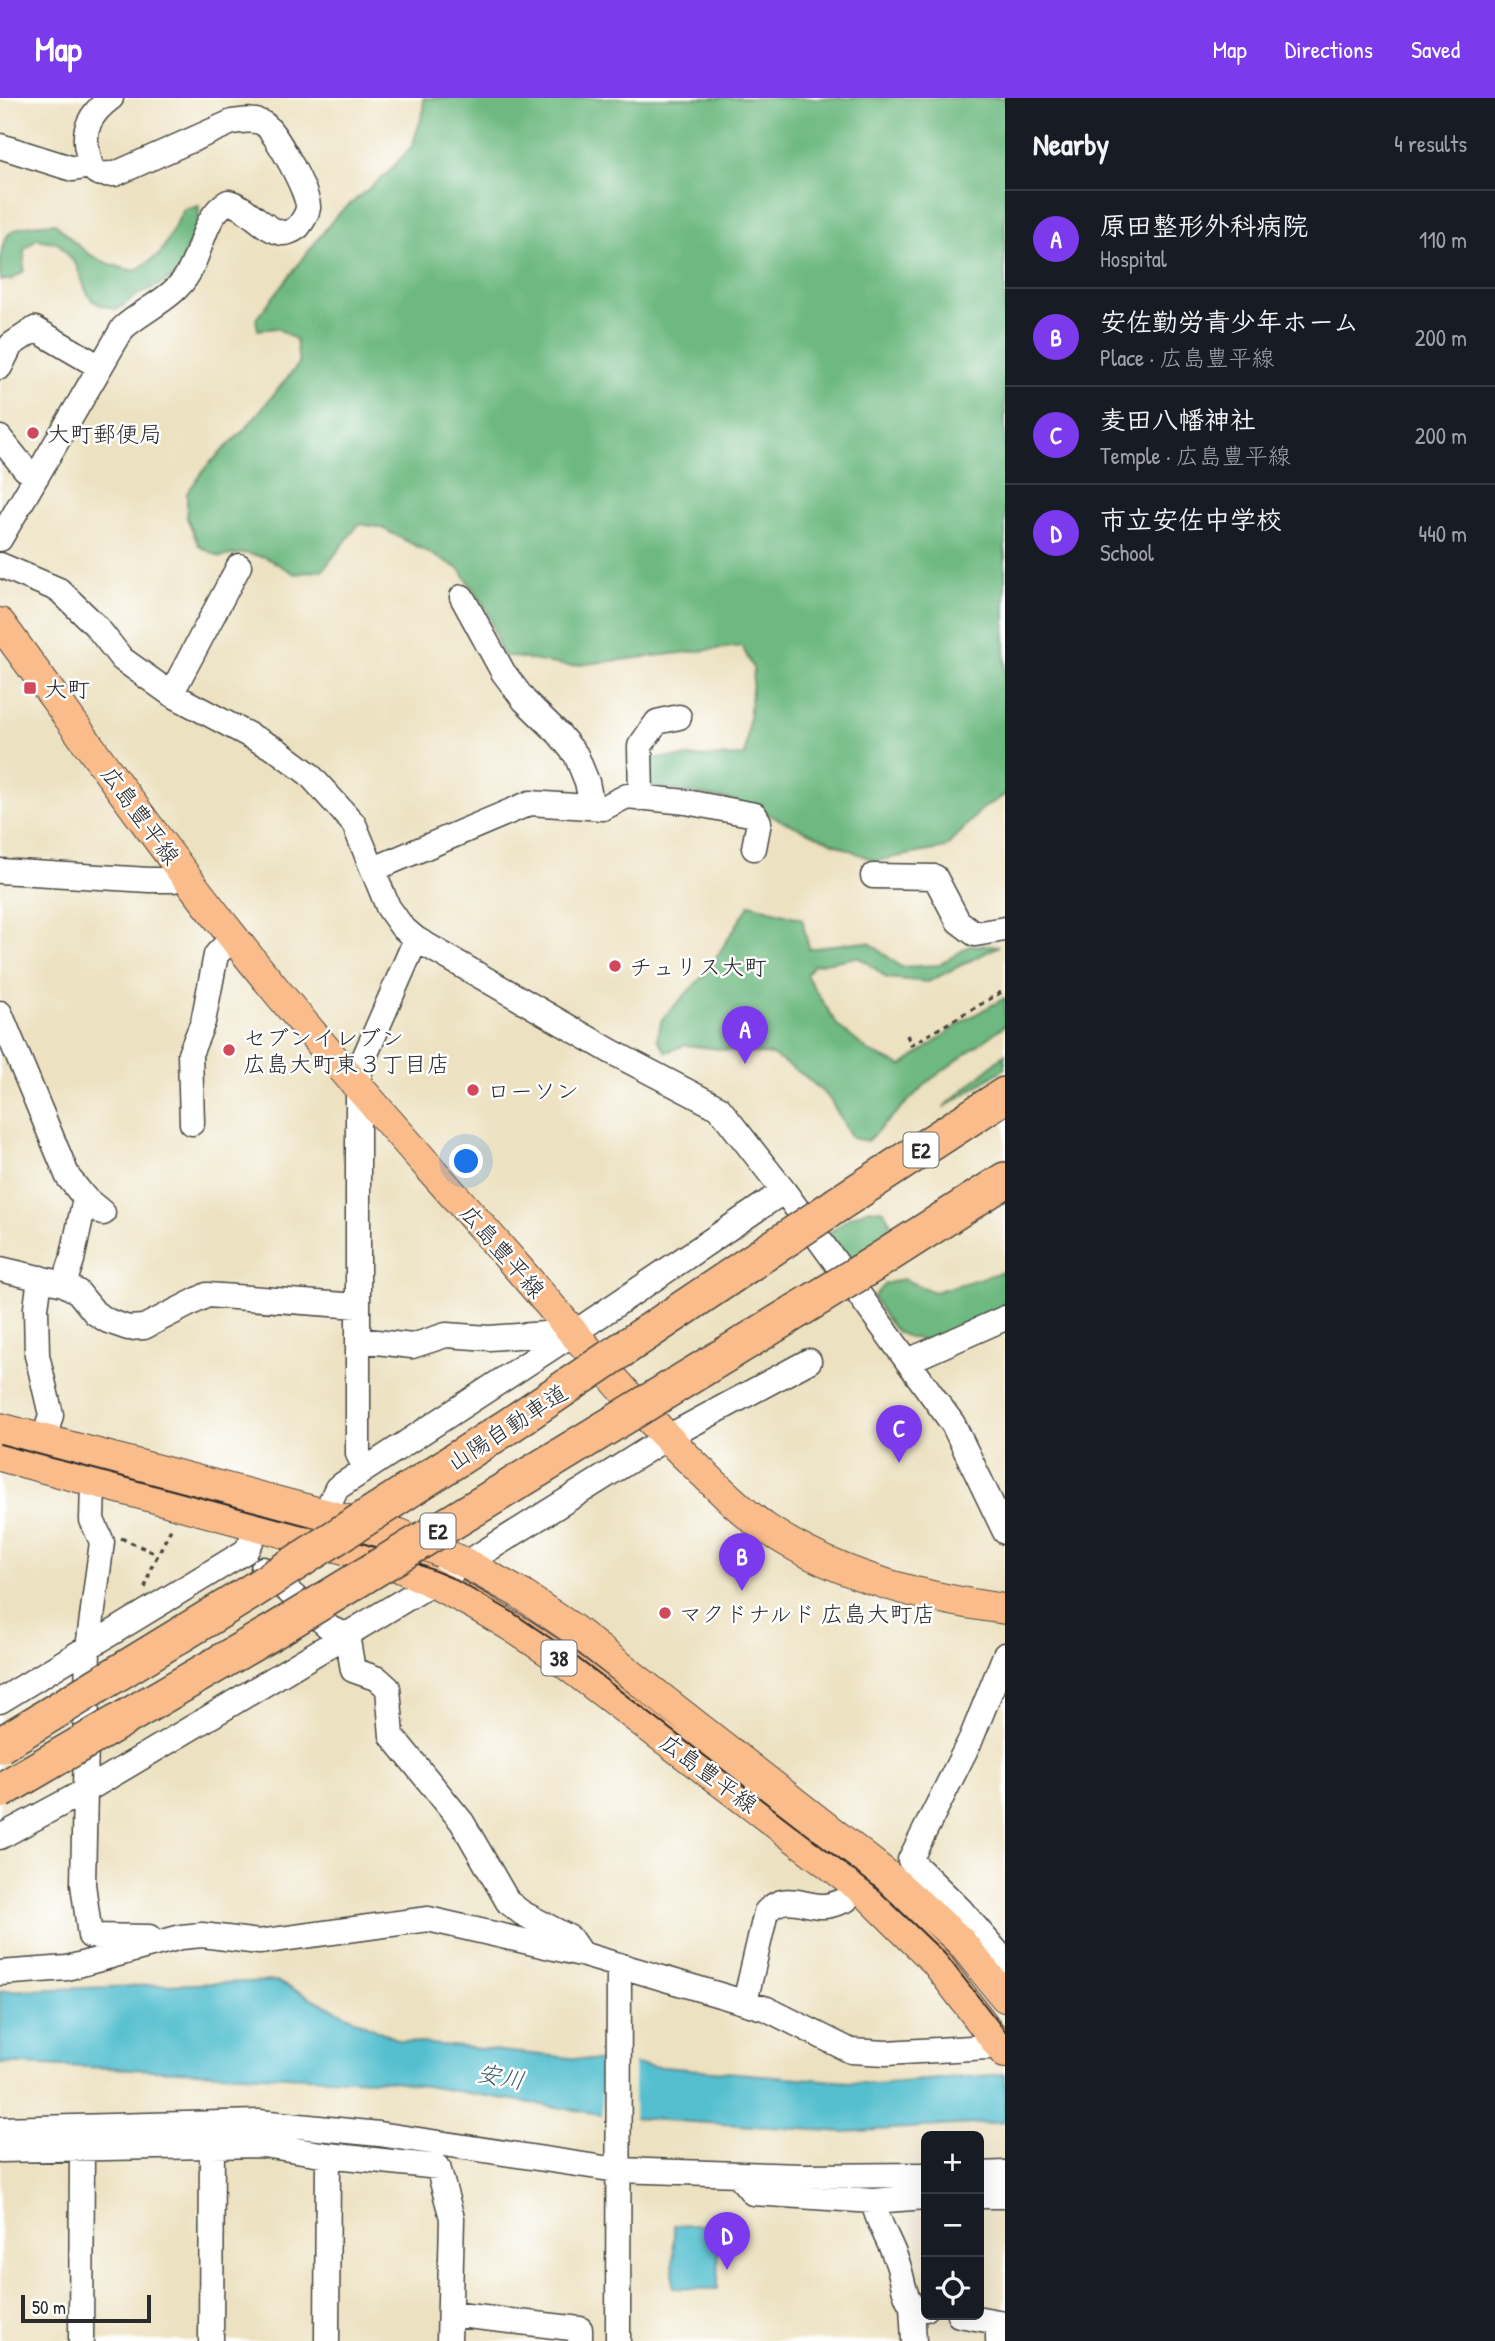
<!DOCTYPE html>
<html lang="en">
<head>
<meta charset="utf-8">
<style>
	body { margin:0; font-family:"Patrick Hand","Klee One",sans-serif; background:#20242c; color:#f1f3f6 }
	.controls { position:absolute; right:21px; bottom:21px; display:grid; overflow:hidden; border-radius:10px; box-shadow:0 7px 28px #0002 }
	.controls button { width:63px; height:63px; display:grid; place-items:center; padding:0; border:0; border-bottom:2px solid #363941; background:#171b24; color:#f1f3f6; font:35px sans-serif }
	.scale { position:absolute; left:21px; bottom:18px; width:130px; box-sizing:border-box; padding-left:7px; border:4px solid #2b2b2b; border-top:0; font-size:19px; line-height:24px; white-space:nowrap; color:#2b2b2b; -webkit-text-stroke:5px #fff; paint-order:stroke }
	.you { position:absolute; left:467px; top:1064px; width:24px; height:24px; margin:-18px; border:5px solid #fff; border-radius:50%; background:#1a73e8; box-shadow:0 0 0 10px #1a73e833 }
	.badge { display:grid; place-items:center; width:46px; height:46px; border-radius:50%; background:#7c3aed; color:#fff; font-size:23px; font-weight:700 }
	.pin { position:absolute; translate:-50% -58px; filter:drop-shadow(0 2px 4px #0008) }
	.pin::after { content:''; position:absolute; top:37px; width:24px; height:21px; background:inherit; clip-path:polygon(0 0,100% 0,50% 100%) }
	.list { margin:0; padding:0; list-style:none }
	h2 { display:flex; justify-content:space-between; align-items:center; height:91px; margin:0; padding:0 28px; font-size:30px }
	h2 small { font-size:23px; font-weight:400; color:#9ea1a6 }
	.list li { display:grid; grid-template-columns:46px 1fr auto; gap:21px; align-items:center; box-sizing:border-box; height:98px; padding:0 28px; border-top:2px solid #363941 }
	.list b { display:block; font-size:26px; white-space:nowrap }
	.list p { margin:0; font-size:23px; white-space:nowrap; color:#9ea1a6 }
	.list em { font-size:23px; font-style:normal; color:#9ea1a6 }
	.icon { flex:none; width:38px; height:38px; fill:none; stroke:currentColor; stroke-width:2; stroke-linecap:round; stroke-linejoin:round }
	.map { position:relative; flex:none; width:1005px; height:2243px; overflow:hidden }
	header { display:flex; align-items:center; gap:42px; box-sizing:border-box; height:98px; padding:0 35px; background:#7c3aed; color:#fff }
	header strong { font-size:33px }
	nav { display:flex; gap:38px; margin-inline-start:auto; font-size:24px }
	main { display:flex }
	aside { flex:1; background:#171b24 }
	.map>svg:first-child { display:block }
</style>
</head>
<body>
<header>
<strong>Map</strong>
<nav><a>Map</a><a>Directions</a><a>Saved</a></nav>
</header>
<main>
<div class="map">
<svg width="1005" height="2243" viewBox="0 0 1005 2243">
	<rect width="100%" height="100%" fill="#fff"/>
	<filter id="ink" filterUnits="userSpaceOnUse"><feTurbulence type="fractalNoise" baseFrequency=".0143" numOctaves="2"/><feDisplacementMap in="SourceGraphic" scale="14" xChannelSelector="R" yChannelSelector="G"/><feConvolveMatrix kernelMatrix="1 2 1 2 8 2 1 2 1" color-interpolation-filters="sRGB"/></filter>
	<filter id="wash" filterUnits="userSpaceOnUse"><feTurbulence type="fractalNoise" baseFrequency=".00686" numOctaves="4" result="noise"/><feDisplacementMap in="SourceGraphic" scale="28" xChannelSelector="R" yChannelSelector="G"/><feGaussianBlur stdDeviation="1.57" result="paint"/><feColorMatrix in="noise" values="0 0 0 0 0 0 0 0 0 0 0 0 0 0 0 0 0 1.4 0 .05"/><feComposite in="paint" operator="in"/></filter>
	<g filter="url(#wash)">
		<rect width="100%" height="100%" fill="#ece1c0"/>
		<!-- forest -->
		<path fill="#6eb981" stroke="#4c7256" stroke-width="2" d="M423,0H1005V697L982,711L945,750L875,763L737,703L646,688L652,660L745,658L754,572L742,548L568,568L502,557L487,512L460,471L380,429L359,426L323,472L295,476L265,459L243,455L220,459L199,448L187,420V395L207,368L245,331L299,266L296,242L277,230L258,232L256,221L336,118L390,73L412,48L424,12Z
			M199,108V120L176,179L137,197L118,211C82,206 89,194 76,167C71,160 64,152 58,145L36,141L24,152V173L11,182H0C0,132 6,128 55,125C84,155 94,164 135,173L160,156L184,111Z
			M750,806L802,821L809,851L855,844L870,845L901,869L939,867L971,847L999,848L928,884L887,880L867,864L857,859L814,867L806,877L838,928L871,955L902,968L965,922L1005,900V927L929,983L867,1043L852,1040L829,1000L806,979L772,957L685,947L666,954L657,940L662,921L707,874Z
			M1005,956V970L943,1010Z
			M869,1111L884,1113L891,1126L885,1141L843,1169L824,1139L850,1119Z
			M1005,1173V1210C975,1223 930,1255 898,1234C888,1228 880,1210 873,1199L885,1186L903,1181L934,1194Z"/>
		<!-- water -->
		<path fill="#54bfcf" stroke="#40757d" stroke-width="2" d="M276,1883L400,1943L651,1968L874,1986L1005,1976V2024L844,2034L618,2019L394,1983L0,1965V1893Z
			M674,2127H719L718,2191L673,2190Z"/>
		<!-- pier -->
		<path fill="#ece1c0" d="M601,1959L634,1963V2024L602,2020Z"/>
	</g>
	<g filter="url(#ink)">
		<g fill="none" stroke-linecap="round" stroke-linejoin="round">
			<!-- minor casing -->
			<g stroke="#484641" stroke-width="27">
				<path id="minor" d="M0,48L73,71L91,68
					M0,269L11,247L35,231L100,269
					M0,340L25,371L37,378
					M0,441L123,230C144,211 175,200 189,174C202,152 204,117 228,104C249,109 264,133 283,135C289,135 294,132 298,129C302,124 307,117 308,110C310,97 275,33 264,26C255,20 242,23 232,24L115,76C110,76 102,77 98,75C91,72 89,63 88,56C81,31 91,15 111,0
					M0,467L59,492L96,528L122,561L171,596L277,652L309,676L354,726L388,809L402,829L416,841L612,954L719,1010L784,1093L953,1326L1005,1434
					M462,499L503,574L524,602L559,636L576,657L587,684L592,709
					M171,596L239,468
					M641,700L640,648L657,624L679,619
					M374,771L530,705L603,710L627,698L686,704L755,717L759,724L754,750
					M0,773L149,782H173L186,779
					M873,778L935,779L958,823L975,836L1005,831
					M0,915L68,1079L85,1100L103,1115
					M192,1025L190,956L203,924L216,857L233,839
					M0,1171L64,1186L78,1194L95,1215L108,1223L128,1230L144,1229L207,1197L358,1208
					M40,1180L36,1210L37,1257L51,1317L44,1342
					M64,1186L72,1162L85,1100
					M358,1242L412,1248L446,1237L489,1240L572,1234
					M908,1263L1005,1220
					M366,1371L358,1356V987L361,967L416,841
					M93,1383L92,1422L102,1444L88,1550L83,1786L90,1838L149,1839
					M325,1415L337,1390L568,1239L784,1093
					M263,1471L331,1531L347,1537
					M347,1537L353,1572L378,1581L388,1590L392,1638L462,1724L508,1804L522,1815L570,1840L579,1853
					M1005,1557L971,1641L910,1762L961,1812L1005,1863
					M0,1603L246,1453L259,1428
					M0,1739L85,1693L213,1617L481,1456L666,1340L809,1263
					M0,1875L67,1870L181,1839L202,1837L259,1844L428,1821L581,1856L767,1911L851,1953L886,1955L1005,1948
					M745,1904L766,1814C785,1794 801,1808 824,1808C831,1808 839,1804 846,1802
					M0,2031L259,2024L379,2036L617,2072L802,2078L926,2077
					M0,2052L263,2047L328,2057L438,2069L452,2120L449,2243
					M737,2076L753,2095L873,2103L926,2099
					M979,2076L1005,2075
					M979,2098H1005
					M873,2103C877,2124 889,2141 896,2161C903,2177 902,2194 912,2208L926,2211
					M912,2208L914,2243
					M450,2216L580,2231V2243
					M959,2217L998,2224V2243
					M81,2243L82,2049
					M211,2243L212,2047
					M327,2243L328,2057
					M618,2243L619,1867"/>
			</g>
			<!-- major casing -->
			<g stroke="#484641" stroke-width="32">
				<path id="major" d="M0,525C77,630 152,737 233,839C323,953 422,1060 517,1169C577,1238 635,1310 701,1373C722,1393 743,1415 767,1431C837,1478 922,1500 1005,1511
					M0,1330L400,1436L465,1465L521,1496L573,1531L882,1773L960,1843L1005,1899
					M0,1358L381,1461C442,1487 499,1518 554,1557L863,1792L935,1863L1005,1955"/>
			</g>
			<!-- highway casing -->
			<g stroke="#484641" stroke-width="38">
				<path id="highway" d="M838,1106L1005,997
					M872,1167L1005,1082"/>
			</g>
			<!-- path -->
			<path stroke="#484641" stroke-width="3.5" stroke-dasharray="5 5" stroke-linecap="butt" d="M907,937L911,947L1005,892
				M121,1440L157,1456
				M145,1490L151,1470L173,1427"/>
			<!-- minor -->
			<use href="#minor" stroke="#fff" stroke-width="24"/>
			<!-- major -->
			<use href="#major" stroke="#f9bc8a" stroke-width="30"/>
			<!-- highway -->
			<use href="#highway" stroke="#f9bc8a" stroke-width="35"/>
			<!-- tram -->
			<path stroke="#2b2b2b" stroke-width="2" d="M0,1346L315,1430L387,1453L452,1480L509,1512L562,1548L874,1788L945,1856L1005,1933"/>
			<!-- highway-bridge casing -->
			<g stroke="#484641" stroke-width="38" stroke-linecap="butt">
				<path id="highway-bridge" d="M0,1647L249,1495L510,1327L838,1106
					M0,1693L274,1533L872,1167"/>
			</g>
			<!-- highway-bridge -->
			<use href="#highway-bridge" stroke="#f9bc8a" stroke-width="35"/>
		</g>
	</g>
	<!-- markers -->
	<g fill="#d1495b" stroke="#fff" stroke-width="2.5">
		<circle cx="33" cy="335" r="7"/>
		<rect x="23" y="583" width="14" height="14" rx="3.5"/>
		<circle cx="615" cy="868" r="7"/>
		<circle cx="229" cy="952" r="7"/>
		<circle cx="473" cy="992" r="7"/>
		<circle cx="665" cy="1515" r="7"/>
	</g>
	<g text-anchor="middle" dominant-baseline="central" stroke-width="5" stroke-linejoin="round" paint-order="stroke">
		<!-- shield labels -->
		<g fill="#fff" stroke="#6b6b6b" stroke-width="2">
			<rect x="903.5" y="1034.5" width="35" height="35" rx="5"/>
			<rect x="420.5" y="1415.5" width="35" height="35" rx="5"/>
			<rect x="541.5" y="1542.5" width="35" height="35" rx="5"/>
		</g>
		<g font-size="21" font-weight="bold" fill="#2b2b2b">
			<text x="921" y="1052">E2</text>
			<text x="438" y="1433">E2</text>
			<text x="559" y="1560">38</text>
		</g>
		<!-- poi labels -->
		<g font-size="23" fill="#2b2b2b" stroke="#fff" text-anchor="start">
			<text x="47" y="335">大町郵便局</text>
			<text x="44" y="590">大町</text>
			<text x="629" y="868">チュリス大町</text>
			<text x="243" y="939">セブンイレブン<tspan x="243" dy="26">広島大町東３丁目店</tspan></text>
			<text x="487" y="992">ローソン</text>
			<text x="679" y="1515">マクドナルド 広島大町店</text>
		</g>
		<!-- street labels -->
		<g font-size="23" fill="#2b2b2b" stroke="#fff">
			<text transform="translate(141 717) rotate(54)">広島豊平線</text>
			<text transform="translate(503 1153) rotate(49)">広島豊平線</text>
			<text transform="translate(507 1329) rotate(-33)">山陽自動車道</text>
			<text transform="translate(709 1675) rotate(37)">広島豊平線</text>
		</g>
		<!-- water labels -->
		<g font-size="24" font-style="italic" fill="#395f64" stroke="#fff">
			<text transform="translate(501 1978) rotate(11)">安川</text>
		</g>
	</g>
</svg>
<div class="controls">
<button>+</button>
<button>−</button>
<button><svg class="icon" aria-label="locate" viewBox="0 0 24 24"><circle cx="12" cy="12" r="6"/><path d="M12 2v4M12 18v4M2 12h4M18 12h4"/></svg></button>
</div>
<div class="scale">50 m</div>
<div class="you"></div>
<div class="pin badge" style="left:745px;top:966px">A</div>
<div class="pin badge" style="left:742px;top:1493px">B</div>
<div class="pin badge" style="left:899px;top:1365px">C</div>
<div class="pin badge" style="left:727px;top:2172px">D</div>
</div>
<aside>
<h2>Nearby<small>4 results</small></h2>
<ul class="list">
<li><span class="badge">A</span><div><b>原田整形外科病院</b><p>Hospital</p></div><em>110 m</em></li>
<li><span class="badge">B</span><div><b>安佐勤労青少年ホーム</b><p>Place · 広島豊平線</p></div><em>200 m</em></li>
<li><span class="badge">C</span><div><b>麦田八幡神社</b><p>Temple · 広島豊平線</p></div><em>200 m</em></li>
<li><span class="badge">D</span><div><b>市立安佐中学校</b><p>School</p></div><em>440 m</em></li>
</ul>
</aside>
</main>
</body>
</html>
